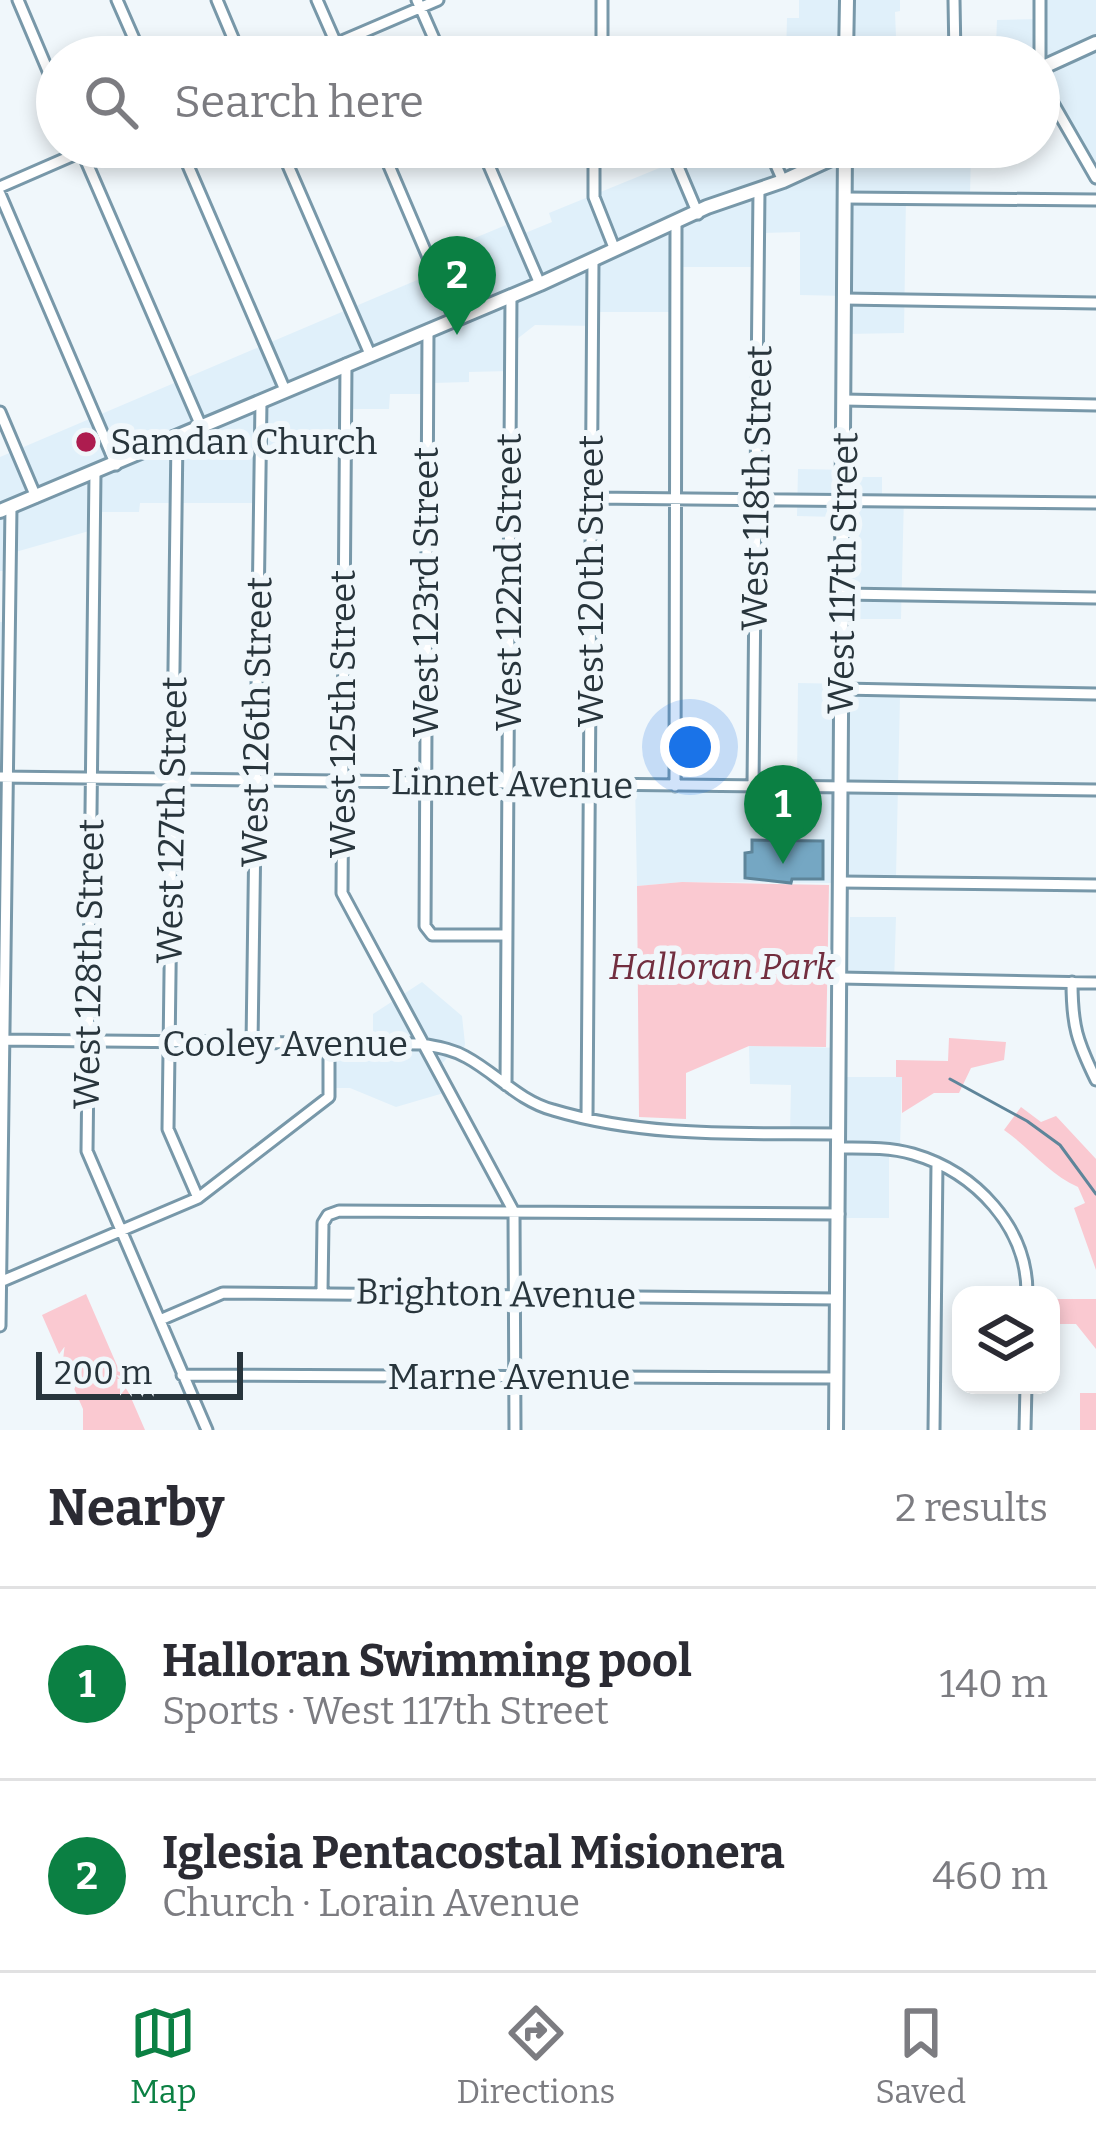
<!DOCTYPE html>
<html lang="en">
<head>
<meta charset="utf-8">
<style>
	body { margin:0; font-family:Bitter,serif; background:#f2f2f3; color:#2b2b33 }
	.controls { position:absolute; right:36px; bottom:36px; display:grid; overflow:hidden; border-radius:24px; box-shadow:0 6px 18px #0003 }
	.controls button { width:108px; height:108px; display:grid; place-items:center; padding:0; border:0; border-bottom:3px solid #e1e1e2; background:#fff; color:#2b2b33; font:60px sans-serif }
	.scale { position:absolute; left:36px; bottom:30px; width:207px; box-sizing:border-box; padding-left:12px; border:6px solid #28353c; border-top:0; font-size:33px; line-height:42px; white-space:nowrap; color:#28353c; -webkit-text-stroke:9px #f0f7fb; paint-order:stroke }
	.you { position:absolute; left:690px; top:747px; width:42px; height:42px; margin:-30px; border:9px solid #fff; border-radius:50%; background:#1a73e8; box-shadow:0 0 0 18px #1a73e833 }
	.badge { display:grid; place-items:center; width:78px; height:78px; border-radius:50%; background:#0b8043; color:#fff; font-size:39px; font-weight:700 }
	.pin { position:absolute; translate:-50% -99px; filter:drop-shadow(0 3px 6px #0008) }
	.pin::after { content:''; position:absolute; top:63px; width:42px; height:36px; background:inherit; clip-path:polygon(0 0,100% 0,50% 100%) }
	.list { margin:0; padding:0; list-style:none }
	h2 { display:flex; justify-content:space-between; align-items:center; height:156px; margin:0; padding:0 48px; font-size:51px }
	h2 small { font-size:39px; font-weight:400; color:#7c7c81 }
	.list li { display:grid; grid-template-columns:78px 1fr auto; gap:36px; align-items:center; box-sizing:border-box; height:192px; padding:0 48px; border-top:3px solid #e1e1e2 }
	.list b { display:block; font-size:45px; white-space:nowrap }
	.list p { margin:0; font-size:39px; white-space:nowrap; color:#7c7c81 }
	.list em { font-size:39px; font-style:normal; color:#7c7c81 }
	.icon { flex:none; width:66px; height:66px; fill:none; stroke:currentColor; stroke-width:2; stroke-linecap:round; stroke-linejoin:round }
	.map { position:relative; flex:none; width:1096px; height:1430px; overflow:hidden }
	.search { position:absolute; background:#fff; box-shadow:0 6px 18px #0003; left:36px; right:36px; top:36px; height:132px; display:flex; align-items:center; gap:30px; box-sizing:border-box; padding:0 42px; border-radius:66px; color:#7c7c81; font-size:45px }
	.sheet { height:540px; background:#fff }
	nav { display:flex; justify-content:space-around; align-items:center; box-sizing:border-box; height:168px; border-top:3px solid #e1e1e2; background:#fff; font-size:33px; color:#7c7c81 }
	nav a { display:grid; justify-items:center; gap:6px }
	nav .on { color:#0b8043 }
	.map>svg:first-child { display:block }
</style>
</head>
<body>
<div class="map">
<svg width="1096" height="1430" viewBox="0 0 1096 1430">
	<rect width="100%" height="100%" fill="#f0f7fb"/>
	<!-- built -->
	<path fill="#e0f0fa" d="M799,0H900V11L895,12L896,37L958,36L959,46H996L997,20L1043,19V0H1096V168L1056,98L1039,105V57H786L787,18H799Z
		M711,147H1006V151H971L970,196H906L904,333L846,334V296L800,295V232L762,233L761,267H678V312H596V326L535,325L512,343V371L469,372V382L433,383L432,394H390L389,409H347V430L305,431L304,447H264L262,503H140L139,512H97L96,529L12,553L11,571H0V457L476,255L470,240L506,225L513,238L552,222L549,213Z
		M798,469L851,470L852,477H882V496H904L901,619H836V517L797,516Z
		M0,622H7L5,772H0Z
		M798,683L850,684L851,696L900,697L896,877L836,876L835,883L682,882L637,886L635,782L797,783Z
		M850,917H896L894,984H848Z
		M422,982L462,1016L465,1044L462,1058L450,1054L441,1065L454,1090L396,1107L350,1088H333V1042L373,1041V1014Z
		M749,1046L847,1048V1077H902L900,1147H889V1218H835V1133L790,1132L791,1085L750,1084Z"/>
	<!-- green -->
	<path fill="#fac9d1" d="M682,882L829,885L826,1047L749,1046L686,1073V1119L639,1117L637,886Z
		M949,1038L1006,1042L1004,1060L971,1068L959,1093H934L902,1113V1077H896V1060L948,1061Z
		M1021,1107L1041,1122L1056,1116L1096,1159V1270L1074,1208L1085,1203L1078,1187C1050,1175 1030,1148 1004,1130Z
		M86,1294L145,1430H83V1409L42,1315Z
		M1051,1299H1096V1349L1076,1324H1051Z
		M1080,1393H1096V1430H1080Z"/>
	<!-- water -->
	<path fill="#75a7c3" stroke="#5e859a" stroke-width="3" d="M752,840L823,841V879H792L791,883L745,878V853L752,852Z"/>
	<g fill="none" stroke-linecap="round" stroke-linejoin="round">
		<!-- stream -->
		<path stroke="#5e859a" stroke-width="3" d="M950,1079L1027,1121L1060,1145L1096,1194"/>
		<!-- minor casing -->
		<g stroke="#7898a9" stroke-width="15">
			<path id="minor" d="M18,0L57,92
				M117,0L142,57
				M217,0L241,57
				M317,0L342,57
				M417,0L442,57
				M954,0L955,57
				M1040,0V68L1046,91L1096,178
				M305,57L438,0
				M602,57V0
				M80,147L201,426
				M180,147L285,390
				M280,147L370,354
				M381,147L454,318
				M481,147L540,284
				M594,147V197L615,250
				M676,147V162L698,214
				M768,147L783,181
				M0,187L92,147
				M0,194L116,465
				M845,198L1096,200
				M844,299L1096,303
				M428,330L425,926L432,935H506
				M346,364L342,893L514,1212L515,1430
				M844,400L1096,405
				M0,412L36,497
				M177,437L168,1129L198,1198
				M95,473L87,1151L207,1430
				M592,498L1096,503
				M843,594L1096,598
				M842,689L1096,694
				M0,777L1096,790
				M675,786L676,223
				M753,786L759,190
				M841,882L1096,885
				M840,978L1096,983
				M1072,982C1072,1026 1077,1041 1096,1080
				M0,1040L422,1044C437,1047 452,1049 466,1057C496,1073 519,1101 553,1110C646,1138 742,1133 839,1134
				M252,1044L261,401
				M506,1085L511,295
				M587,1117L593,260
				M839,1148C863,1148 889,1147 913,1154C975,1172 1028,1227 1027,1295
				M0,1282L198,1198L329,1097V1045
				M322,1292L323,1223L328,1215L339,1211L839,1214
				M160,1320L223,1293L837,1299
				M0,1326L11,507
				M182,1375L837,1378
				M934,1430L937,1163
				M1025,1430L1026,1385"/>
		</g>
		<!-- major casing -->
		<g stroke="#7898a9" stroke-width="18">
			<path id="major" d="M846,57L847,0
				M1039,69L1096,43
				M0,511L540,284L707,207L783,181L857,147
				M836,1430L845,147"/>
		</g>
		<!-- minor -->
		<use href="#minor" stroke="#fff" stroke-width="9"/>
		<!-- major -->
		<use href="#major" stroke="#fff" stroke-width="12"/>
	</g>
	<!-- markers -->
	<circle fill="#ad1c4f" stroke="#f0f7fb" stroke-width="4.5" cx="86" cy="442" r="12"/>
	<g text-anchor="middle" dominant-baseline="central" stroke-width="12" stroke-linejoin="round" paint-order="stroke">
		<!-- poi labels -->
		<g font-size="36" fill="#28353c" stroke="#f0f7fb" text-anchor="start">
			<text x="110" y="442">Samdan Church</text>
		</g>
		<!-- street labels -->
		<g font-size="36" fill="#28353c" stroke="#f0f7fb">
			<text transform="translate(757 488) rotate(-89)">West 118th Street</text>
			<text transform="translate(843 573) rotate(-89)">West 117th Street</text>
			<text transform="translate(591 581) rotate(-90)">West 120th Street</text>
			<text transform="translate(509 582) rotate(-90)">West 122nd Street</text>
			<text transform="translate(426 592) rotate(-90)">West 123rd Street</text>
			<text transform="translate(343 714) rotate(-90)">West 125th Street</text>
			<text transform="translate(257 722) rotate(-89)">West 126th Street</text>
			<text transform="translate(512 784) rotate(1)">Linnet Avenue</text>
			<text transform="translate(172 820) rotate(-89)">West 127th Street</text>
			<text transform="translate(89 964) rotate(-89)">West 128th Street</text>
			<text x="285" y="1044">Cooley Avenue</text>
			<text transform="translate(496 1294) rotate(1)">Brighton Avenue</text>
			<text x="509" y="1377">Marne Avenue</text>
		</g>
		<!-- park labels -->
		<g font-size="36" font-style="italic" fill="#722e3f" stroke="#f0f7fb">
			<text x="722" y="967">Halloran Park</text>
		</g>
	</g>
</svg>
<div class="controls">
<button><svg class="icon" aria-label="layers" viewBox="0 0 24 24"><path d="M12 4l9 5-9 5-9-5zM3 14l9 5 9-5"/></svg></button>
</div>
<div class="scale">200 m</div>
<div class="you"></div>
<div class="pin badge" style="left:783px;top:864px">1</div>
<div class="pin badge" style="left:457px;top:335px">2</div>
<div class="search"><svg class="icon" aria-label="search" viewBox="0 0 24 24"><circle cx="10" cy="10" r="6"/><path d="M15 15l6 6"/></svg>Search here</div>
</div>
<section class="sheet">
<h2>Nearby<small>2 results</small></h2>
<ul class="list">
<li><span class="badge">1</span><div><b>Halloran Swimming pool</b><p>Sports · West 117th Street</p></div><em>140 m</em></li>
<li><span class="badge">2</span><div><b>Iglesia Pentacostal Misionera</b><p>Church · Lorain Avenue</p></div><em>460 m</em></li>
</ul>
</section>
<nav>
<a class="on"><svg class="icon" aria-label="map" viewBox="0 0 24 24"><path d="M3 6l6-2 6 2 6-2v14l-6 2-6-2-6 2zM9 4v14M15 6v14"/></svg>Map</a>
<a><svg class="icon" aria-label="directions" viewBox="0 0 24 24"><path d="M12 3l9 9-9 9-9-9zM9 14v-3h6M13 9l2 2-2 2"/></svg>Directions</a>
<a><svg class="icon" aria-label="saved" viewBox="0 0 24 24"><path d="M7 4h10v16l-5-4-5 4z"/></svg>Saved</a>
</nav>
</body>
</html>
